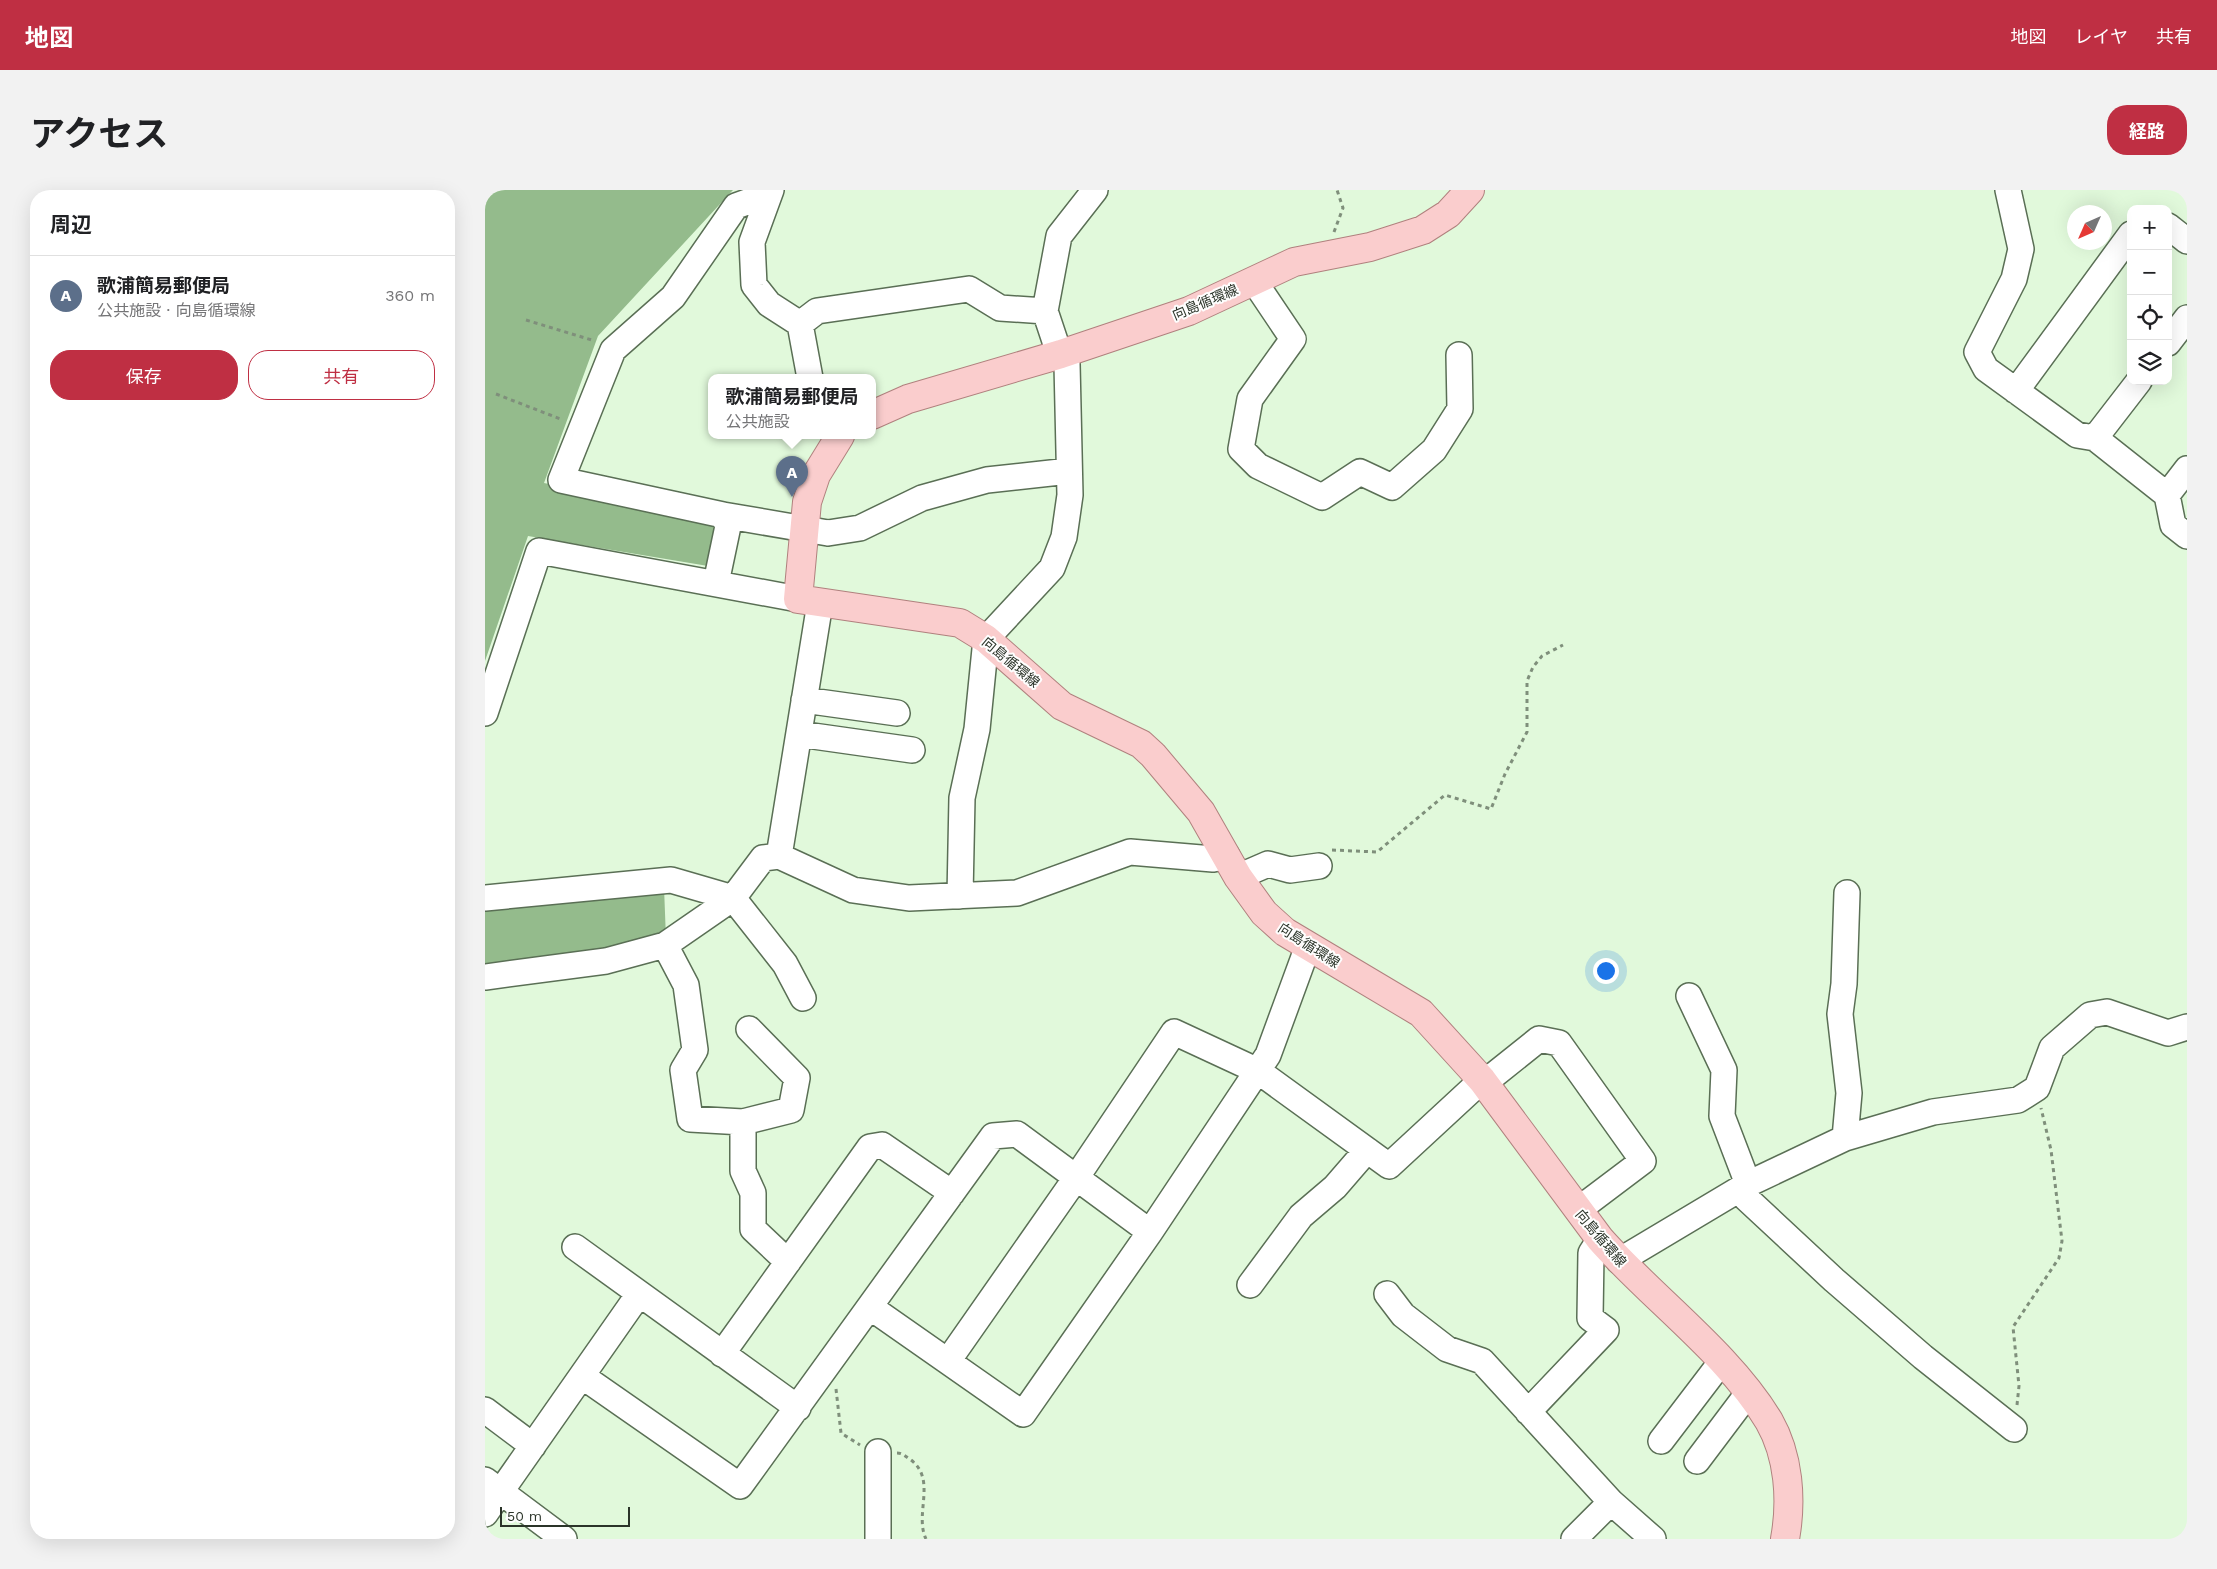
<!DOCTYPE html>
<html lang="ja">
<head>
<meta charset="utf-8">
<style>
	body { margin:0; font-family:"Work Sans","Noto Sans JP",sans-serif; background:#f2f2f2; color:#202124 }
	.controls { position:absolute; right:15px; top:15px; display:grid; overflow:hidden; border-radius:10px; box-shadow:0 5px 20px #0002 }
	.controls button { width:45px; height:45px; display:grid; place-items:center; padding:0; border:0; border-bottom:1px solid #e0e0e0; background:#fff; color:#202124; font:25px sans-serif }
	.compass { position:absolute; left:1582px; top:15px; width:45px; height:45px; border-radius:50%; background:#fff; box-shadow:0 5px 20px #0002; rotate:225deg }
	.scale { position:absolute; left:15px; bottom:12px; width:130px; box-sizing:border-box; padding-left:5px; border:2px solid #2b3429; border-top:0; font-size:14px; line-height:18px; white-space:nowrap; color:#2b3429; -webkit-text-stroke:4px #fefefe; paint-order:stroke }
	.you { position:absolute; left:1120px; top:780px; width:18px; height:18px; margin:-12px; border:4px solid #fff; border-radius:50%; background:#1a73e8; box-shadow:0 0 0 8px #1a73e833 }
	.badge { display:grid; place-items:center; width:32px; height:32px; border-radius:50%; background:#bf2f43; color:#fff; font-size:16px; font-weight:700 }
	.pin { position:absolute; translate:-50% -41px; filter:drop-shadow(0 1px 2px #0008) }
	.pin::after { content:''; position:absolute; top:26px; width:18px; height:15px; background:inherit; clip-path:polygon(0 0,100% 0,50% 100%) }
	.popup { position:absolute; left:223px; top:184px; width:168px; height:65px; box-sizing:border-box; display:grid; place-content:center; border-radius:10px; background:#fff; filter:drop-shadow(0 1px 4px #0005); font-size:16px; white-space:nowrap; color:#757577 }
	.popup b { font-size:19px; color:#202124 }
	.popup::after { content:''; position:absolute; left:50%; top:100%; margin-left:-10px; border:10px solid transparent; border-top-color:#fff }
	.list { margin:0; padding:0; list-style:none }
	h2 { display:flex; justify-content:space-between; align-items:center; height:65px; margin:0; padding:0 20px; font-size:21px }
	h2 small { font-size:16px; font-weight:400; color:#757577 }
	.list li { display:grid; grid-template-columns:32px 1fr auto; gap:15px; align-items:center; box-sizing:border-box; height:80px; padding:0 20px; border-top:1px solid #e0e0e0 }
	.list b { display:block; font-size:19px; white-space:nowrap }
	.list p { margin:0; font-size:16px; white-space:nowrap; color:#757577 }
	.list em { font-size:16px; font-style:normal; color:#757577 }
	.actions { display:flex; gap:10px; padding:15px 20px }
	.actions a { flex:1; padding:11px 0; border:1px solid #bf2f43; border-radius:20px; text-align:center; font-size:18px; color:#bf2f43 }
	.actions .main { background:#bf2f43; color:#fff }
	.icon { flex:none; width:28px; height:28px; fill:none; stroke:currentColor; stroke-width:2; stroke-linecap:round; stroke-linejoin:round }
	.map { position:relative; flex:none; width:1702px; height:1349px; overflow:hidden; border-radius:20px }
	header { display:flex; align-items:center; gap:30px; box-sizing:border-box; height:70px; padding:0 25px; background:#bf2f43; color:#fff }
	header strong { font-size:24px }
	nav { display:flex; gap:28px; margin-inline-start:auto; font-size:18px }
	.intro { display:flex; align-items:center; justify-content:space-between; box-sizing:border-box; height:120px; padding:0 30px }
	h1 { margin:0; font-size:35px }
	.button { padding:12px 22px; border-radius:20px; background:#bf2f43; color:#fff; font-size:18px; font-weight:700 }
	main { display:flex; gap:30px; padding:0 30px }
	aside { flex:1; background:#fff; border-radius:20px; box-shadow:0 5px 20px #0002 }
	.map>svg:first-child { display:block }
</style>
</head>
<body>
<header>
<strong>地図</strong>
<nav><a>地図</a><a>レイヤ</a><a>共有</a></nav>
</header>
<div class="intro"><h1>アクセス</h1><a class="button">経路</a></div>
<main>
<aside>
<h2>周辺<small></small></h2>
<ul class="list">
<li><span class="badge" style="background:#5c6f8a">A</span><div><b>歌浦簡易郵便局</b><p>公共施設 · 向島循環線</p></div><em>360 m</em></li>
</ul>
<div class="actions"><a class="main">保存</a><a>共有</a></div>
</aside>
<div class="map">
<svg width="1702" height="1349" viewBox="0 0 1702 1349">
	<rect width="100%" height="100%" fill="#e1f9db"/>
	<!-- water -->
	<path fill="#94bb8c" d="M0,0H248L113,146L59,293L233,329L223,376L43,346L0,471Z
		M179,697L181,749L117,765L0,778V718Z"/>
	<g fill="none" stroke-linecap="round" stroke-linejoin="round">
		<!-- minor casing -->
		<g stroke="#5a6f55" stroke-width="28">
			<path id="minor" d="M286,0L267,52L269,95L284,114L315,134L325,188
				M1523,0L1536,59L1529,89L1492,162L1501,179L1592,245L1610,248L1654,191
				M1683,36L1702,51
				M769,91L808,149L765,209L756,259L773,276L837,307L875,282L907,297L949,260L975,219L974,165
				M315,134L332,121L484,99L515,118L560,121
				M1683,153L1702,128
				M1531,201L1646,44
				M1610,248L1682,305
				M1702,279L1682,305L1688,335L1702,346
				M238,325L343,343L375,338L437,308L502,290L584,281
				M231,393L243,336L238,325L76,290L128,160L188,107L251,16L273,8L281,11
				M319,510L412,523
				M0,523L54,361L313,409
				M314,544L427,560
				M294,666L335,413
				M753,687L783,674L805,680L834,676
				M475,706L477,608L492,539L501,449L567,378L579,347L585,305L582,174L572,157L560,121L574,46L610,0
				M0,708L186,690L248,708L300,774L318,808
				M180,755L201,795L210,860L198,880L205,929L258,932L306,920L312,888L264,839
				M0,787L121,771L180,755L248,708L278,668L294,666L368,700L424,708L532,703L645,662L728,669L742,666
				M1204,806L1239,880L1237,926L1263,994L1261,1008L1349,1090L1438,1167L1529,1239
				M258,932V981L268,1003V1039L303,1072
				M1360,948L1364,903L1355,824L1359,794L1362,703
				M90,1057L313,1218
				M1134,1071L1263,994L1360,948L1448,922L1533,910L1552,898L1567,858L1605,825L1622,822L1683,843L1702,837
				M765,1095L816,1026L850,997L882,960
				M902,1104L918,1125L962,1159L997,1171L1126,1312L1168,1349
				M385,1117L538,1224L665,1042L783,865L823,756
				M237,1164L385,957L397,955L467,1003
				M463,1171L591,988L689,842L773,881L904,976L997,890L1009,885L1054,849L1074,853L1158,971L1093,1020
				M97,1186L255,1296L508,946L532,944L665,1042
				M0,1220L48,1256
				M1043,1222L1121,1140L1105,1128L1106,1063L1115,1049
				M1176,1251L1237,1171
				M1212,1271L1264,1202
				M0,1290L79,1349
				M0,1324L154,1104
				M393,1349V1262
				M1089,1349L1126,1312"/>
		</g>
		<!-- major casing -->
		<g stroke="#b0817e" stroke-width="30">
			<path id="major" d="M387,225L423,209L576,164L704,121L809,72L885,57L938,40L963,24L985,0
				M355,246L331,285L322,312L313,409L475,433L501,449L577,516L656,554L668,565L716,622L753,687L779,723L800,742L936,823L997,890L1115,1049C1167,1108 1244,1164 1284,1231C1304,1266 1307,1310 1300,1349"/>
		</g>
		<!-- path -->
		<path stroke="#7f8f7b" stroke-width="3" stroke-dasharray="4 4" stroke-linecap="butt" d="M849,42L858,18L852,0
			M41,130L110,151
			M11,204L78,230
			M847,660L892,662L960,605L1006,619L1020,584L1042,542V491L1048,477L1057,466L1078,455
			M351,1199L356,1243L375,1255
			M1532,1215L1534,1196L1528,1137L1574,1068L1577,1051L1566,960L1556,918
			M412,1263C418,1263 421,1267 426,1270C452,1290 429,1324 441,1349"/>
		<!-- minor -->
		<use href="#minor" stroke="#fff" stroke-width="25"/>
		<!-- major -->
		<use href="#major" stroke="#facdcd" stroke-width="28"/>
	</g>
	<g text-anchor="middle" dominant-baseline="central" stroke-width="4" stroke-linejoin="round" paint-order="stroke">
		<!-- street labels -->
		<g font-size="14" fill="#2b3429" stroke="#fefefe">
			<text transform="translate(720 112) rotate(-23)">向島循環線</text>
			<text transform="translate(526 472) rotate(40)">向島循環線</text>
			<text transform="translate(824 755) rotate(33)">向島循環線</text>
			<text transform="translate(1116 1048) rotate(50)">向島循環線</text>
		</g>
	</g>
</svg>
<div class="controls">
<button>+</button>
<button>−</button>
<button><svg class="icon" aria-label="locate" viewBox="0 0 24 24"><circle cx="12" cy="12" r="6"/><path d="M12 2v4M12 18v4M2 12h4M18 12h4"/></svg></button>
<button><svg class="icon" aria-label="layers" viewBox="0 0 24 24"><path d="M12 4l9 5-9 5-9-5zM3 14l9 5 9-5"/></svg></button>
</div>
<svg class="compass" viewBox="-18 -18 36 36"><path d="M0-13l5 13h-10z" fill="#e53935"/><path d="M0 13l5-13h-10z" fill="#757577"/></svg>
<div class="scale">50 m</div>
<div class="you"></div>
<div class="pin badge" style="left:307px;top:307px;background:#5c6f8a">A</div>
<div class="popup"><b>歌浦簡易郵便局</b>公共施設</div>
</div>
</main>
</body>
</html>
